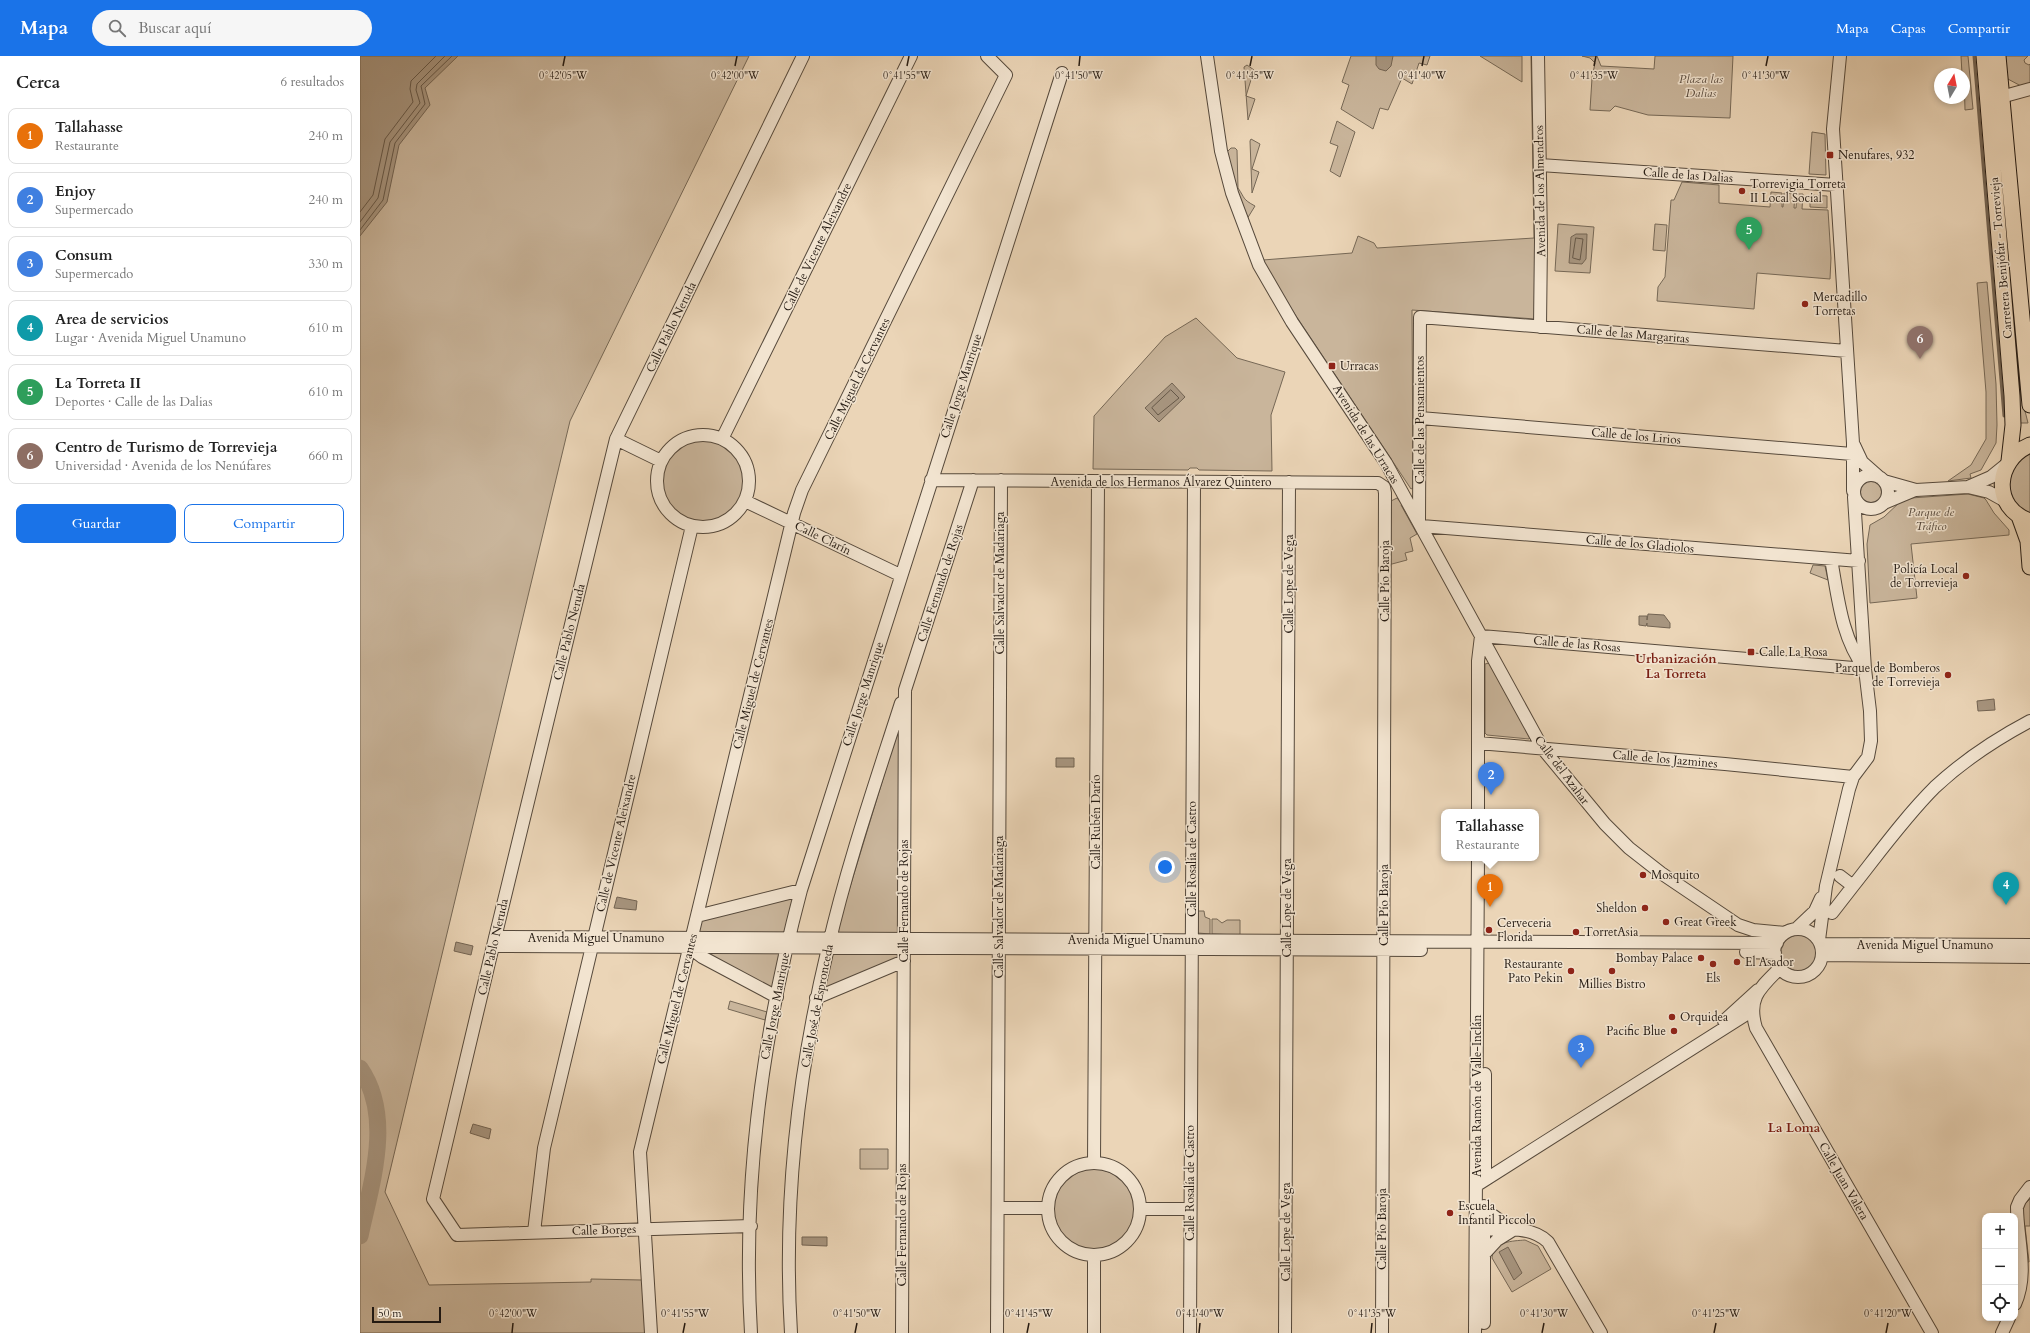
<!DOCTYPE html>
<html lang="es">
<head>
<meta charset="utf-8">
<style>
	body { margin:0; font-family:Cardo,serif; background:#f6f6f6; color:#222 }
	.controls { position:absolute; right:12px; bottom:12px; display:grid; overflow:hidden; border-radius:8px; box-shadow:0 2px 6px #0003 }
	.controls button { width:36px; height:36px; display:grid; place-items:center; padding:0; border:0; border-bottom:1px solid #e0e0e0; background:#fff; color:#222; font:20px sans-serif }
	.compass { position:absolute; left:1574px; top:12px; width:36px; height:36px; border-radius:50%; background:#fff; box-shadow:0 2px 6px #0003; rotate:10deg }
	.scale { position:absolute; left:12px; bottom:10px; width:69px; box-sizing:border-box; padding-left:4px; border:2px solid #241a12; border-top:0; font-size:11px; line-height:14px; white-space:nowrap; color:#241a12; -webkit-text-stroke:3px #f2e4d0; paint-order:stroke }
	.you { position:absolute; left:805px; top:811px; width:14px; height:14px; margin:-10px; border:3px solid #fff; border-radius:50%; background:#1a73e8; box-shadow:0 0 0 6px #1a73e833 }
	.badge { display:grid; place-items:center; width:26px; height:26px; border-radius:50%; background:#1a73e8; color:#fff; font-size:13px; font-weight:700 }
	.pin { position:absolute; translate:-50% -33px; filter:drop-shadow(0 1px 2px #0008) }
	.pin::after { content:''; position:absolute; top:21px; width:14px; height:12px; background:inherit; clip-path:polygon(0 0,100% 0,50% 100%) }
	.popup { position:absolute; left:1081px; top:753px; width:98px; height:52px; box-sizing:border-box; display:grid; place-content:center; border-radius:8px; background:#fff; filter:drop-shadow(0 1px 3px #0005); font-size:13px; white-space:nowrap; color:#767676 }
	.popup b { font-size:15px; color:#222 }
	.popup::after { content:''; position:absolute; left:50%; top:100%; margin-left:-8px; border:8px solid transparent; border-top-color:#fff }
	.list { margin:0; padding:0; list-style:none }
	h2 { display:flex; justify-content:space-between; align-items:center; height:52px; margin:0; padding:0 16px; font-size:17px }
	h2 small { font-size:13px; font-weight:400; color:#767676 }
	.list li { display:grid; grid-template-columns:26px 1fr auto; gap:12px; align-items:center; box-sizing:border-box; height:56px; margin:0 8px 8px; padding:0 8px; border:1px solid #e0e0e0; border-radius:8px }
	.list b { display:block; font-size:15px; white-space:nowrap }
	.list p { margin:0; font-size:13px; white-space:nowrap; color:#767676 }
	.list em { font-size:13px; font-style:normal; color:#767676 }
	.actions { display:flex; gap:8px; padding:12px 16px }
	.actions a { flex:1; padding:9px 0; border:1px solid #1a73e8; border-radius:8px; text-align:center; font-size:14px; color:#1a73e8 }
	.actions .main { background:#1a73e8; color:#fff }
	.icon { flex:none; width:22px; height:22px; fill:none; stroke:currentColor; stroke-width:2; stroke-linecap:round; stroke-linejoin:round }
	.map { position:relative; flex:none; width:1670px; height:1277px; overflow:hidden }
	header { display:flex; align-items:center; gap:24px; box-sizing:border-box; height:56px; padding:0 20px; background:#1a73e8; color:#fff }
	header strong { font-size:19px }
	nav { display:flex; gap:22px; margin-inline-start:auto; font-size:14px }
	.search { width:280px; height:36px; background:#f6f6f6; display:flex; align-items:center; gap:10px; box-sizing:border-box; padding:0 14px; border-radius:22px; color:#767676; font-size:15px }
	main { display:flex }
	aside { flex:1; background:#fff }
	.map>svg:first-child { display:block }
</style>
</head>
<body>
<header>
<strong>Mapa</strong>
<div class="search"><svg class="icon" aria-label="search" viewBox="0 0 24 24"><circle cx="10" cy="10" r="6"/><path d="M15 15l6 6"/></svg>Buscar aquí</div>
<nav><a>Mapa</a><a>Capas</a><a>Compartir</a></nav>
</header>
<main>
<aside>
<h2>Cerca<small>6 resultados</small></h2>
<ul class="list">
<li><span class="badge" style="background:#e8710a">1</span><div><b>Tallahasse</b><p>Restaurante</p></div><em>240 m</em></li>
<li><span class="badge" style="background:#3f7fe0">2</span><div><b>Enjoy</b><p>Supermercado</p></div><em>240 m</em></li>
<li><span class="badge" style="background:#3f7fe0">3</span><div><b>Consum</b><p>Supermercado</p></div><em>330 m</em></li>
<li><span class="badge" style="background:#0f9aa8">4</span><div><b>Area de servicios</b><p>Lugar · Avenida Miguel Unamuno</p></div><em>610 m</em></li>
<li><span class="badge" style="background:#2e9e5b">5</span><div><b>La Torreta II</b><p>Deportes · Calle de las Dalias</p></div><em>610 m</em></li>
<li><span class="badge" style="background:#8d6e63">6</span><div><b>Centro de Turismo de Torrevieja</b><p>Universidad · Avenida de los Nenúfares</p></div><em>660 m</em></li>
</ul>
<div class="actions"><a class="main">Guardar</a><a>Compartir</a></div>
</aside>
<div class="map">
<svg width="1670" height="1277" viewBox="0 0 1670 1277">
	<rect width="100%" height="100%" fill="#ebd5b7"/>
	<filter id="stains"><feTurbulence type="fractalNoise" baseFrequency=".005" numOctaves="4"/><feColorMatrix values="0 0 0 0 .2 0 0 0 0 .09 0 0 0 0 .02 0 0 0 .5 -.17"/></filter>
	<radialGradient id="worn" r=".72"><stop offset=".6" stop-color="#630" stop-opacity="0"/><stop offset="1" stop-color="#630" stop-opacity=".3"/></radialGradient>
	<!-- green -->
	<path fill="#c9b59b" stroke="#766856" d="M0,0H389L210,365L25,1136L69,1229L231,1226V1223L282,1224L286,1277H0Z
		M991,0H1070L1067,9L1059,7L1052,28L1042,22L1028,54L1020,52L1013,73L981,53L989,29L982,26Z
		M1120,0H1162V26Z
		M1171,0H1174L1177,186L1175,263L1052,254L1053,432L1051,433L936,260L910,218L903,204L992,197L998,180L1014,187L1017,192L1174,182Z
		M1222,0H1237L1241,10L1294,13L1295,0H1373L1370,62L1288,59L1255,50L1250,55L1230,54L1232,22L1235,7L1230,2Z
		M1601,0H1608L1613,53L1605,54L1604,18H1602Z
		M1633,0L1663,347L1668,367H1658L1633,56Z
		M1645,0H1668L1664,4L1665,7L1669,9L1670,8V27L1661,30L1646,22Z
		M887,9L894,14L886,40L895,43L888,64L884,11Z
		M977,65L995,76L980,121L970,115L978,90L970,87Z
		M1452,76L1465,78L1466,119L1449,118Z
		M891,83L900,88L892,113L899,116L892,137L890,85Z
		M871,92H875L877,94L878,132C885,142 882,143 895,150L887,163L879,141L867,96Z
		M1322,126L1359,129V147L1410,151L1411,136L1422,137V151H1423L1424,137L1435,138L1434,152H1436L1437,138H1443L1442,153L1468,154L1471,202L1470,223L1397,217L1394,253L1297,245L1298,231L1305,221L1311,144H1314Z
		M1450,139L1467,140V152L1450,151Z
		M1198,168L1234,171L1230,217L1195,215Z
		M1295,168L1307,169L1305,195L1293,194Z
		M1627,226L1636,328L1637,369L1636,387L1621,414L1610,418L1611,422L1588,425L1611,409L1626,383V336L1617,227Z
		M836,262L877,302L925,316L911,359L912,415L839,414L837,412H830L828,414L733,413L734,360L805,281Z
		M302 425a41 41 0 1 1 82 0a41 41 0 1 1-82 0Z
		M1670,398V459C1665,455 1659,452 1655,447C1643,431 1651,405 1670,398Z
		M1497 436a14 14 0 1 1 28 0a14 14 0 1 1-28 0Z
		M1608,438L1624,442L1626,444L1634,457L1649,474V479L1551,488L1557,542L1510,547L1507,488L1510,469L1524,461L1541,445L1551,442Z
		M1037,442L1042,448L1041,449L1057,478L1050,482L1053,495L1045,497L1047,504L1032,508H1030L1031,445Z
		M1453,509L1465,510L1468,524L1450,517Z
		M1129,607L1170,681L1169,683L1127,679L1125,677V608Z
		M537,677L539,678V878L476,877Z
		M434,840L425,878L337,877L341,864Z
		M838,855H844L845,861L850,863V878L838,877Z
		M852,863H857L862,867L867,864H880V879L852,878Z
		M1421 897a18 18 0 1 1 36 0a18 18 0 1 1-36 0Z
		M345,895L421,897L413,932L345,897Z
		M538,896V903L464,932L471,897Z
		M370,945L407,956L405,964L368,953Z
		M500,1093H528V1113H500Z
		M694 1153a40 40 0 1 1 80 0a40 40 0 1 1-80 0Z
		M1670,1143V1170H1665L1669,1206H1667L1663,1156L1664,1149Z
		M1165,1184L1178,1190L1191,1213L1152,1236L1132,1202C1133,1185 1153,1185 1165,1184Z"/>
	<!-- water -->
	<path fill="#a7957f" stroke="#736453" d="M0,0H98L65,32L70,49L39,89L27,146L0,180Z
		M1016,0H1033L1031,10L1026,15L1019,13L1016,9Z
		M1216,178H1227L1226,203L1222,208L1209,207L1211,181Z
		M812,327L825,341L799,366L785,352Z
		M1288,558L1304,559L1310,567V572L1287,570V567L1286,570L1279,569V560H1287V564Z
		M1634,643L1635,654L1618,655L1617,645Z
		M696,702H714V711H696Z
		M257,841L277,845L276,854L254,852Z
		M96,886L113,890L111,899L94,895Z
		M113,1068L131,1073L129,1083L110,1077Z
		M442,1181H467V1190L442,1189Z
		M1148,1191L1162,1217L1154,1224L1139,1196Z"/>
	<g fill="none" stroke-linecap="round" stroke-linejoin="round">
		<!-- shore -->
		<path stroke="#665848" stroke-width="1" d="M0,156L13,139L25,83L53,46L50,33L51,25L76,0
			M0,166L18,142L30,86L60,47L56,34L57,28L85,0
			M0,174L23,144L35,87L65,48L61,30L92,0
			M1216,182L1223,183L1220,204L1213,202Z
			M811,334L819,342L798,359L792,352Z"/>
		<!-- stream -->
		<path stroke="#736453" stroke-width="3" d="M1614,0L1644,360"/>
		<!-- river -->
		<path stroke="#a7957f" stroke-width="17" d="M0,1012C34,1061 11,1128 0,1180"/>
		<!-- minor casing -->
		<g stroke="#56493b" stroke-width="14">
			<path id="minor" d="M847,0L861,95L872,137L899,209L932,266L1026,407L1183,693L1245,768L1269,792L1301,817L1378,869L1393,874L1425,877
				M1178,0L1181,183L1180,271
				M1480,0L1473,73L1493,387V435
				M1641,41L1670,33
				M1180,109L1476,129
				M1060,362L1492,398
				M297 425a46 46 0 1 1 92 0a46 46 0 1 1-92 0Z
				M256,383L301,405
				M362,383L551,0
				M1494,389L1502,406L1519,421
				M1494 436a17 17 0 1 1 34 0a17 17 0 1 1-34 0Z
				M571,424L1018,427L1024,431L1025,437L1022,1277
				M1524,425L1556,434L1608,431L1629,436L1647,446
				M1608,431L1631,421L1647,408
				M385,445L540,519
				M1524,447L1555,434
				M1059,466L1060,261L1487,295
				M1061,470L1499,505
				M1471,503C1478,541 1481,581 1505,613
				M1121,580L1505,613
				M1118,687L1365,708L1493,721
				M1118,756V605L1121,580
				M1480,820L1493,830C1519,797 1545,761 1575,731C1603,705 1636,683 1670,665
				M1472,857L1493,830
				M337,860L441,834
				M1436,873L1455,855L1461,842
				M1414 897a24 24 0 1 1 48 0a24 24 0 1 1-48 0Z
				M135,881L1417,887
				M1459,884L1466,830L1489,733L1493,721L1508,701L1511,685L1510,655L1505,613L1494,441
				M1461,888L1670,889
				M133,890L1061,894
				M329,891L342,901L417,941
				M1386,896L1415,897
				M1462,899L1670,901
				M1420,912C1400,932 1387,942 1396,972L1572,1277
				M456,942L544,905
				M1364,965L1398,934
				M734,1107L738,425
				M688 1153a46 46 0 1 1 92 0a46 46 0 1 1-92 0Z
				M1125,1113V1018
				M1117,1129L1393,954
				M638,1152H688
				M780,1153H830
				M1124,1153L1153,1174
				M391,1170L97,1179L73,1143L133,890L256,383L443,0
				M1118,1174C1141,1173 1170,1169 1188,1186L1241,1277
				M174,1176L184,1092L332,470
				M1125,1197L1137,1184L1153,1174
				M1655,1248C1669,1217 1657,1183 1657,1151L1660,1144L1670,1131
				M1124,1267V1150
				M291,1277L280,1096L434,457L442,434L646,19L627,0
				M391,1277C382,1129 403,977 441,834L702,17
				M431,1277C423,1148 438,1017 468,892C487,809 515,728 541,647
				M542,1277L545,634L613,424
				M637,1277L641,424
				M734,1277V1199
				M830,1277L834,426
				M925,1277L929,426
				M1115,1277L1118,802
				M1642,1277L1649,1262"/>
		</g>
		<!-- major casing -->
		<g stroke="#241a12" stroke-width="17">
			<path id="major" d="M1624,0L1652,340L1653,369L1649,405
				M1638,0L1670,349
				M1670,389C1635,404 1631,452 1670,465
				M1659,460L1668,485L1670,511"/>
		</g>
		<!-- minor -->
		<use href="#minor" stroke="#f2e4d0" stroke-width="12"/>
		<!-- major -->
		<use href="#major" stroke="#ebd5b7" stroke-width="15"/>
	</g>
	<!-- ticks -->
	<path fill="none" stroke="#241a12" stroke-width="1.5" d="M203,10L205,0M375,10L377,0M547,10L549,0M719,10L720,0M890,10L892,0M1062,10L1064,0M1234,10L1236,0M1406,10L1408,0M152,1277L153,1267M323,1277L325,1267M495,1277L497,1267M667,1277L669,1267M839,1277L840,1267M1011,1277L1012,1267M1182,1277L1184,1267M1354,1277L1356,1267M1526,1277L1528,1267"/>
	<!-- markers -->
	<g fill="#8f2418" stroke="#f2e4d0" stroke-width="1.5">
		<rect x="1466" y="95" width="8" height="8" rx="2"/>
		<circle cx="1382" cy="135" r="4"/>
		<circle cx="1445" cy="248" r="4"/>
		<rect x="968" y="306" width="8" height="8" rx="2"/>
		<circle cx="1606" cy="520" r="4"/>
		<rect x="1387" y="592" width="8" height="8" rx="2"/>
		<circle cx="1588" cy="619" r="4"/>
		<circle cx="1283" cy="819" r="4"/>
		<circle cx="1285" cy="852" r="4"/>
		<circle cx="1306" cy="866" r="4"/>
		<circle cx="1129" cy="874" r="4"/>
		<circle cx="1216" cy="876" r="4"/>
		<circle cx="1341" cy="902" r="4"/>
		<circle cx="1377" cy="906" r="4"/>
		<circle cx="1353" cy="908" r="4"/>
		<circle cx="1211" cy="915" r="4"/>
		<circle cx="1252" cy="915" r="4"/>
		<circle cx="1312" cy="961" r="4"/>
		<circle cx="1314" cy="975" r="4"/>
		<circle cx="1090" cy="1157" r="4"/>
	</g>
	<g text-anchor="middle" dominant-baseline="central" stroke-width="3" stroke-linejoin="round" paint-order="stroke">
		<!-- park labels -->
		<g font-size="12" font-style="italic" fill="#56483b" stroke="#f2e4d0">
			<text x="1341" y="23">Plaza las<tspan x="1341" dy="14">Dalias</tspan></text>
			<text x="1571" y="456">Parque de<tspan x="1571" dy="14">Tráfico</tspan></text>
		</g>
		<!-- poi labels -->
		<g font-size="12" fill="#241a12" stroke="#f2e4d0" text-anchor="start">
			<text x="1478" y="99">Nenufares, 932</text>
			<text x="1390" y="128">Torrevigia Torreta<tspan x="1390" dy="14">II Local Social</tspan></text>
			<text x="1453" y="241">Mercadillo<tspan x="1453" dy="14">Torretas</tspan></text>
			<text x="980" y="310">Urracas</text>
			<text x="1598" y="513" text-anchor="end">Policía Local<tspan x="1598" dy="14">de Torrevieja</tspan></text>
			<text x="1399" y="596">Calle La Rosa</text>
			<text x="1580" y="612" text-anchor="end">Parque de Bomberos<tspan x="1580" dy="14">de Torrevieja</tspan></text>
			<text x="1291" y="819">Mosquito</text>
			<text x="1277" y="852" text-anchor="end">Sheldon</text>
			<text x="1314" y="866">Great Greek</text>
			<text x="1137" y="867">Cerveceria<tspan x="1137" dy="14">Florida</tspan></text>
			<text x="1224" y="876">TorretAsia</text>
			<text x="1333" y="902" text-anchor="end">Bombay Palace</text>
			<text x="1385" y="906">El Asador</text>
			<text x="1203" y="908" text-anchor="end">Restaurante<tspan x="1203" dy="14">Pato Pekin</tspan></text>
			<text x="1353" y="922" text-anchor="middle">Els</text>
			<text x="1252" y="928" text-anchor="middle">Millies Bistro</text>
			<text x="1320" y="961">Orquidea</text>
			<text x="1306" y="975" text-anchor="end">Pacific Blue</text>
			<text x="1098" y="1150">Escuela<tspan x="1098" dy="14">Infantil Piccolo</tspan></text>
		</g>
		<!-- street labels -->
		<g font-size="12" fill="#241a12" stroke="#f2e4d0">
			<text transform="translate(1328 119) rotate(4)">Calle de las Dalias</text>
			<text transform="translate(1180 135) rotate(-91)">Avenida de los Almendros</text>
			<text transform="translate(457 191) rotate(-64)">Calle de Vicente Aleixandre</text>
			<text transform="translate(1641 202) rotate(-95)">Carretera Benijófar - Torrevieja</text>
			<text transform="translate(311 271) rotate(-64)">Calle Pablo Neruda</text>
			<text transform="translate(1273 278) rotate(5)">Calle de las Margaritas</text>
			<text transform="translate(497 323) rotate(-64)">Calle Miguel de Cervantes</text>
			<text transform="translate(601 330) rotate(-72)">Calle Jorge Manrique</text>
			<text transform="translate(1060 364) rotate(-90)">Calle de las Pensamientos</text>
			<text transform="translate(1006 378) rotate(58)">Avenida de las Urracas</text>
			<text transform="translate(1276 380) rotate(5)">Calle de los Lirios</text>
			<text x="801" y="426">Avenida de los Hermanos Álvarez Quintero</text>
			<text transform="translate(463 482) rotate(26)">Calle Clarín</text>
			<text transform="translate(1280 488) rotate(5)">Calle de los Gladiolos</text>
			<text transform="translate(1025 525) rotate(-90)">Calle Pío Baroja</text>
			<text transform="translate(580 527) rotate(-72)">Calle Fernando de Rojas</text>
			<text transform="translate(640 527) rotate(-90)">Calle Salvador de Madariaga</text>
			<text transform="translate(929 528) rotate(-90)">Calle Lope de Vega</text>
			<text transform="translate(209 576) rotate(-76)">Calle Pablo Neruda</text>
			<text transform="translate(1217 588) rotate(5)">Calle de las Rosas</text>
			<text transform="translate(393 628) rotate(-76)">Calle Miguel de Cervantes</text>
			<text transform="translate(503 638) rotate(-72)">Calle Jorge Manrique</text>
			<text transform="translate(1305 703) rotate(5)">Calle de los Jazmines</text>
			<text transform="translate(1202 714) rotate(53)">Calle del Azahar</text>
			<text transform="translate(736 766) rotate(-90)">Calle Rubén Darío</text>
			<text transform="translate(256 787) rotate(-77)">Calle de Vicente Aleixandre</text>
			<text transform="translate(832 803) rotate(-90)">Calle Rosalía de Castro</text>
			<text transform="translate(544 845) rotate(-90)">Calle Fernando de Rojas</text>
			<text transform="translate(1024 849) rotate(-90)">Calle Pío Baroja</text>
			<text transform="translate(639 851) rotate(-90)">Calle Salvador de Madariaga</text>
			<text transform="translate(927 852) rotate(-90)">Calle Lope de Vega</text>
			<text x="236" y="882">Avenida Miguel Unamuno</text>
			<text x="776" y="884">Avenida Miguel Unamuno</text>
			<text x="1565" y="889">Avenida Miguel Unamuno</text>
			<text transform="translate(133 891) rotate(-77)">Calle Pablo Neruda</text>
			<text transform="translate(317 943) rotate(-76)">Calle Miguel de Cervantes</text>
			<text transform="translate(415 950) rotate(-79)">Calle Jorge Manrique</text>
			<text transform="translate(457 950) rotate(-79)">Calle José de Espronceda</text>
			<text transform="translate(1117 1040) rotate(-90)">Avenida Ramón de Valle-Inclán</text>
			<text transform="translate(1484 1125) rotate(60)">Calle Juan Valera</text>
			<text transform="translate(830 1127) rotate(-90)">Calle Rosalía de Castro</text>
			<text transform="translate(542 1169) rotate(-90)">Calle Fernando de Rojas</text>
			<text transform="translate(1022 1173) rotate(-90)">Calle Pío Baroja</text>
			<text transform="translate(244 1174) rotate(-2)">Calle Borges</text>
			<text transform="translate(926 1176) rotate(-90)">Calle Lope de Vega</text>
		</g>
		<!-- neighbourhood labels -->
		<g font-size="13" font-weight="bold" fill="#7a1f14" stroke="#f2e4d0">
			<text x="1316" y="603">Urbanización<tspan x="1316" dy="15">La Torreta</tspan></text>
			<text x="1434" y="1072">La Loma</text>
		</g>
	</g>
	<g font-size="10" text-anchor="middle" fill="#241a12" stroke="#f2e4d0" stroke-width="3" stroke-linejoin="round" paint-order="stroke">
		<text x="203" y="23">0°42'05"W</text>
		<text x="375" y="23">0°42'00"W</text>
		<text x="547" y="23">0°41'55"W</text>
		<text x="719" y="23">0°41'50"W</text>
		<text x="890" y="23">0°41'45"W</text>
		<text x="1062" y="23">0°41'40"W</text>
		<text x="1234" y="23">0°41'35"W</text>
		<text x="1406" y="23">0°41'30"W</text>
		<text x="153" y="1261">0°42'00"W</text>
		<text x="325" y="1261">0°41'55"W</text>
		<text x="497" y="1261">0°41'50"W</text>
		<text x="669" y="1261">0°41'45"W</text>
		<text x="840" y="1261">0°41'40"W</text>
		<text x="1012" y="1261">0°41'35"W</text>
		<text x="1184" y="1261">0°41'30"W</text>
		<text x="1356" y="1261">0°41'25"W</text>
		<text x="1528" y="1261">0°41'20"W</text>
	</g>
	<rect width="100%" height="100%" filter="url(#stains)"/>
	<rect width="100%" height="100%" fill="url(#worn)"/>
</svg>
<div class="controls">
<button>+</button>
<button>−</button>
<button><svg class="icon" aria-label="locate" viewBox="0 0 24 24"><circle cx="12" cy="12" r="6"/><path d="M12 2v4M12 18v4M2 12h4M18 12h4"/></svg></button>
</div>
<svg class="compass" viewBox="-18 -18 36 36"><path d="M0-13l5 13h-10z" fill="#e53935"/><path d="M0 13l5-13h-10z" fill="#767676"/></svg>
<div class="scale">50 m</div>
<div class="you"></div>
<div class="pin badge" style="left:1130px;top:851px;background:#e8710a">1</div>
<div class="popup"><b>Tallahasse</b>Restaurante</div>
<div class="pin badge" style="left:1131px;top:739px;background:#3f7fe0">2</div>
<div class="pin badge" style="left:1221px;top:1012px;background:#3f7fe0">3</div>
<div class="pin badge" style="left:1646px;top:849px;background:#0f9aa8">4</div>
<div class="pin badge" style="left:1389px;top:194px;background:#2e9e5b">5</div>
<div class="pin badge" style="left:1560px;top:303px;background:#8d6e63">6</div>
</div>
</main>
</body>
</html>
